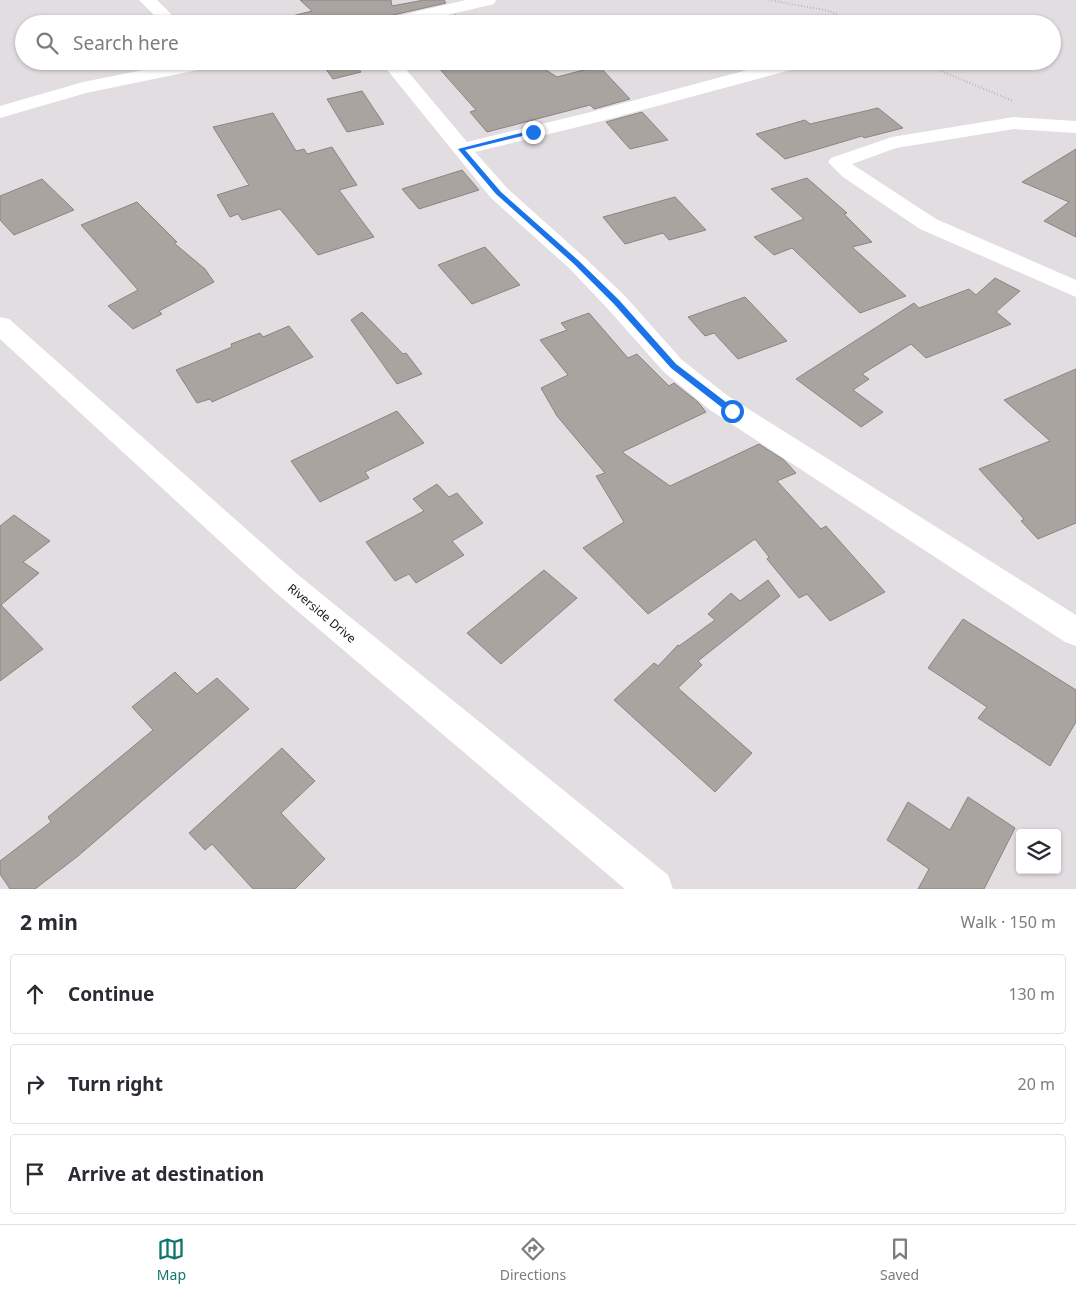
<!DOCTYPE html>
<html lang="en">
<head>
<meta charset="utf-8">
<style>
	body { margin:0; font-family:"Noto Sans",sans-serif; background:#f7f7f7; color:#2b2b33 }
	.controls { position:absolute; right:15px; bottom:15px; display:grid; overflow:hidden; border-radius:5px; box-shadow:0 1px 4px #0004 }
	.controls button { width:45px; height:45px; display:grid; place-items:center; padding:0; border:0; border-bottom:1px solid #e1e1e2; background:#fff; color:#2b2b33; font:25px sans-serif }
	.stop { position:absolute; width:15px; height:15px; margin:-11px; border:4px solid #1a73e8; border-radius:50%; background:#fff }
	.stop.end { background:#1a73e8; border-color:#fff; box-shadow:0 1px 5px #0008 }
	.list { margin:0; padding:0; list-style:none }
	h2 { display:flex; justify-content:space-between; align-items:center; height:65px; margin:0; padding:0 20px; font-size:21px }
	h2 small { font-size:16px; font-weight:400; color:#7c7c81 }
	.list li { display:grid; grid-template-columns:32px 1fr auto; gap:15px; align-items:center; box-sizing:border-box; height:80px; margin:0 10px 10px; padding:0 10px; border:1px solid #e1e1e2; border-radius:5px }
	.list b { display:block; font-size:19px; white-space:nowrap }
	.list em { font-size:16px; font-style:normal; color:#7c7c81 }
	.icon { flex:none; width:28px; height:28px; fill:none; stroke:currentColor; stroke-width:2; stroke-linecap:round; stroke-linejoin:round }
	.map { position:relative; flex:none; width:1076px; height:889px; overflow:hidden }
	.search { position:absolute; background:#fff; box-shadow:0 1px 4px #0004; left:15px; right:15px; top:15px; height:55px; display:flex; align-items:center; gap:12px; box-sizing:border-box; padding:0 18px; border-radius:28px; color:#7c7c81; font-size:19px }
	.sheet { height:335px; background:#fff }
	nav { display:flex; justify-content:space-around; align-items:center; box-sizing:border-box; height:70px; border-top:1px solid #e1e1e2; background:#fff; font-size:14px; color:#7c7c81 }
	nav a { display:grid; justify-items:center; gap:2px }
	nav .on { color:#0f766e }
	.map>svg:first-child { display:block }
</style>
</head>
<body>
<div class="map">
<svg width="1076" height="889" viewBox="0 0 1076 889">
	<rect width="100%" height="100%" fill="#e2dde1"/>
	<!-- building -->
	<path fill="#a9a4a0" stroke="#8a8582" d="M300,0H391L392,6L424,0H444L446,3L380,18L376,24H327L317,15L323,24H293L288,17L312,11Z
		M456,15L463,24H418Z
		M320,61H353L361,72L333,79Z
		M461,61H532L557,77L599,66L630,99L594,109L590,105L487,132L470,112L476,110L438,67Z
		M362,91L384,124L347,132L327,99Z
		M878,108L903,128L864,138L862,136L785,159L756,134L805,120L810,124Z
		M642,112L668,140L630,149L606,122Z
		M273,113L296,151L304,149L307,154L332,147L357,185L339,190L374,237L318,255L280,209L242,220L238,214L230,217L217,195L249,185L213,127Z
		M1076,149V237L1044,221L1069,202L1022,182Z
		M462,170L479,190L419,209L402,189Z
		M807,178L847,213L844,214L872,242L852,247L906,296L860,313L792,248L774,255L754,237L804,219L771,189Z
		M42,179L74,210L14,235L0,220V196Z
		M675,197L706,230L669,240L663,233L625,244L603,217Z
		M137,202L177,242L174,243L205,269L214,282L159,311L162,314L133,329L108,306L138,290L81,225Z
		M485,247L520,285L472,304L438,265Z
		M995,278L1020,291L996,312L1011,324L926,358L911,344L862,374L869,379L853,390L883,412L861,427L796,379L914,303L919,308L969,289L976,295Z
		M745,297L787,341L738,359L714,333L705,336L688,317Z
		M362,312L403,354L406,353L422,374L397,384L351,320Z
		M589,313L628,358L637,354L669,386L674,383L698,402L706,412L622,452L670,486L759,444L784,460L796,473L777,481L821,529L826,526L885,592L830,621L807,594L799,598L767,559L769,557L755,539L648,614L583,548L624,522L596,476L605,473L557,416L541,388L568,375L540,340L567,330L561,323Z
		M289,326L313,357L212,402L210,399L197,403L176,370L232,347L231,344L260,333L263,337Z
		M1076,369V523L1038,539L1021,521L1024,519L979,469L1050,441L1004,400Z
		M397,411L424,443L365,472L369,478L320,502L291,461Z
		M437,484L449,497L457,493L483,523L452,541L464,555L416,583L409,574L395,581L366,542L424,511L413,499Z
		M14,515L50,541L23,562L39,573L1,605L43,649L0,681V526Z
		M544,570L577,598L501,664L467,633Z
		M768,580L780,596L698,661L702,665L678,688L752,753L715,792L614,700L654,663L658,666L678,645L679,646L715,620L708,614L731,593L740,601Z
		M963,619L1076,690V722L1050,766L978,718L987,707L928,668Z
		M175,672L197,694L217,678L249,709L78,856L35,889H10L0,874V861L51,822L48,817L153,730L132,707Z
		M282,748L315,781L281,813L325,859L295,889H253L212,844L205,850L189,833Z
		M968,797L1015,828L984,889H918L929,869L887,840L908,802L950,830Z"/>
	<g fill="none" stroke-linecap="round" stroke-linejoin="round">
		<!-- path -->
		<path stroke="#9a9699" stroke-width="2" stroke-dasharray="0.5 2.5" stroke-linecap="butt" d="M769,0L830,11L851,24
			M917,61L1013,101"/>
		<!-- minor -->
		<path fill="#fff" fill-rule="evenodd" d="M139,0H157L181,24H163Z
			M466,0H496L494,4L409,24H378L380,20Z
			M188,61H226L223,65L217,66L86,93L0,118V106L83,82Z
			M380,61H399L467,142L583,114L781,61H812L809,65L594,123L475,152L507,188L585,258L625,296L682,360L728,396L1076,615V646L1065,642L710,410L664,372L607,308L569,268L491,198Z
			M1014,117L1076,121V133L1014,129L896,148L852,164L936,219L1076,280V297L920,229L843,177L828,162L831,158L892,137Z
			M0,317L9,319L297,574L668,875L673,889H625L275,592L0,339Z"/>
	</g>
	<!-- route -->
	<path fill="#1a73e8" d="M533,130L535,133L465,150L501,192L579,261L619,300L676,364L735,409V413H729L671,368L614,304L574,264L496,194L458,149Z"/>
	<g text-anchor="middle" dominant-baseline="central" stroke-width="4" stroke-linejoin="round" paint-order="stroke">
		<!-- street labels -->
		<g font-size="12" fill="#171516" stroke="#fff">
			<text transform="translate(322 613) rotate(40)">Riverside Drive</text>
		</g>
	</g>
</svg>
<div class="controls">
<button><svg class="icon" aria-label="layers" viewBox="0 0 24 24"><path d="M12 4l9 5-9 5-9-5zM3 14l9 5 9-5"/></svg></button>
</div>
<div class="stop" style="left:732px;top:411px"></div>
<div class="stop end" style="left:533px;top:132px"></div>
<div class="search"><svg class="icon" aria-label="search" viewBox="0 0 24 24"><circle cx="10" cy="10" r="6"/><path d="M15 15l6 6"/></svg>Search here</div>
</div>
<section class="sheet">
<h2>2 min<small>Walk · 150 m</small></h2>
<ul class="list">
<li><svg class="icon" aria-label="ahead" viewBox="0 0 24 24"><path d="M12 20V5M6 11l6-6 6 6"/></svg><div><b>Continue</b></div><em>130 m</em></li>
<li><svg class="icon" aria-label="right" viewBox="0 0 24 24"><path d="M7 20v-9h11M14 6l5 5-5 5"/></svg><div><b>Turn right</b></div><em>20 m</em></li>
<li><svg class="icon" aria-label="arrive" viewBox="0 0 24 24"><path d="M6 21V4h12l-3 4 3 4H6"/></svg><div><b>Arrive at destination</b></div></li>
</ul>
</section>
<nav>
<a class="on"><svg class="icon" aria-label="map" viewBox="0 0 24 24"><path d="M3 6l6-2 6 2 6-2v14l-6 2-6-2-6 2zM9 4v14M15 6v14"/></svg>Map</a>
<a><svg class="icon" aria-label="directions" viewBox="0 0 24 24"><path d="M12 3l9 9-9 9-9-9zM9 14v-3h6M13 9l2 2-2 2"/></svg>Directions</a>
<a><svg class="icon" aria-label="saved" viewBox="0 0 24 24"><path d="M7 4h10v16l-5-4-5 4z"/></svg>Saved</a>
</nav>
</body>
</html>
